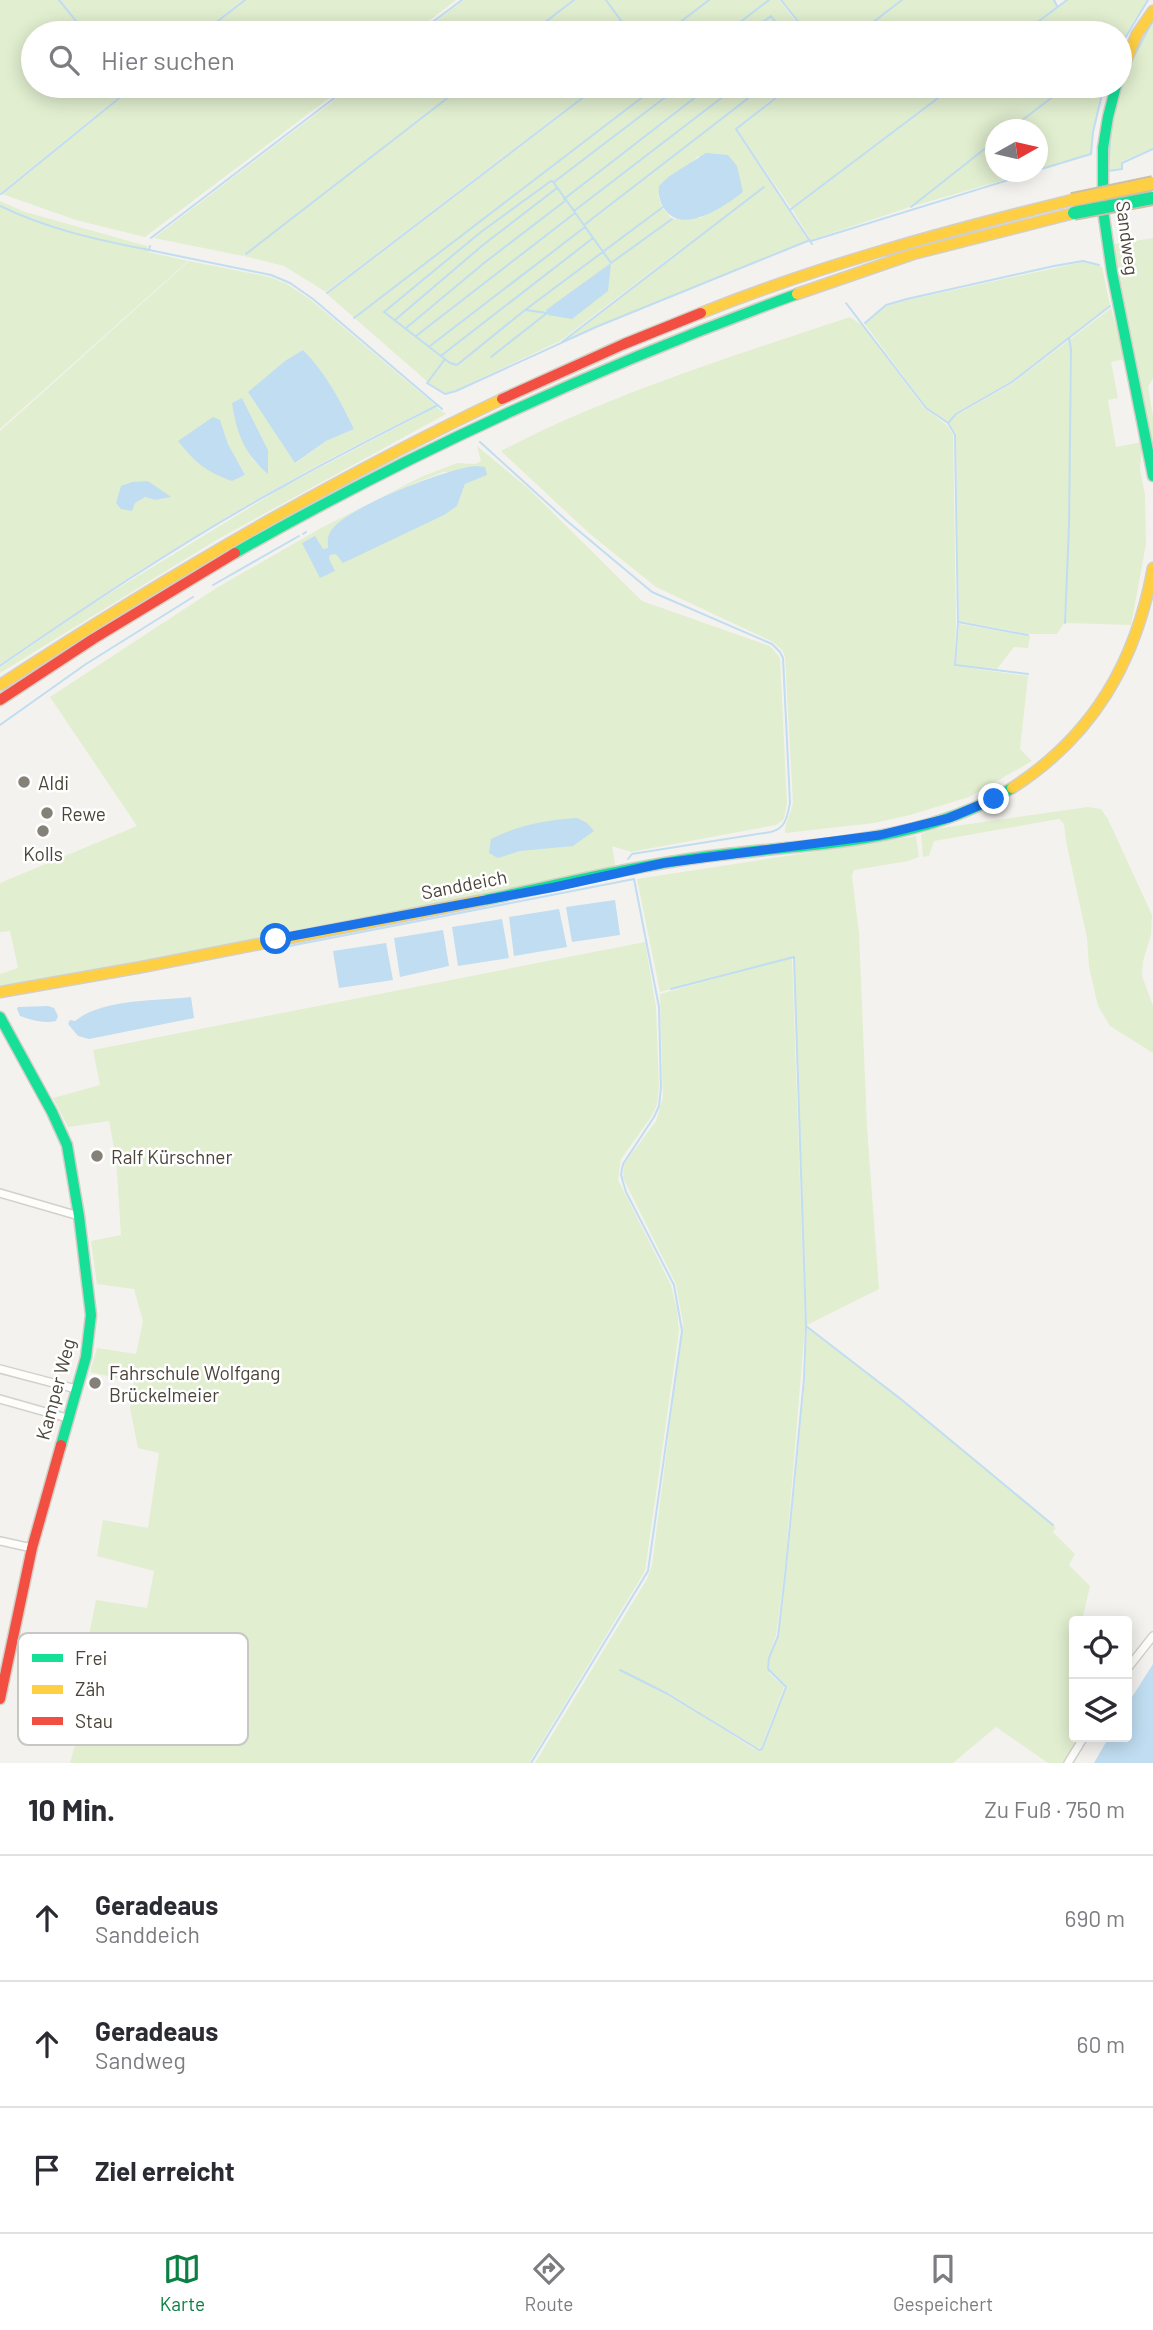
<!DOCTYPE html>
<html lang="de">
<head>
<meta charset="utf-8">
<style>
	body { margin:0; font-family:Barlow,sans-serif; background:#f2f2f3; color:#2b2b33 }
	.controls { position:absolute; right:21px; bottom:21px; display:grid; overflow:hidden; border-radius:7px; box-shadow:0 4px 18px #0003 }
	.controls button { width:63px; height:63px; display:grid; place-items:center; padding:0; border:0; border-bottom:2px solid #e1e1e2; background:#fff; color:#2b2b33; font:35px sans-serif }
	.compass { position:absolute; left:985px; top:119px; width:63px; height:63px; border-radius:50%; background:#fff; box-shadow:0 4px 18px #0003; rotate:82deg }
	.stop { position:absolute; width:21px; height:21px; margin:-16px; border:5px solid #1a73e8; border-radius:50%; background:#fff }
	.stop.end { background:#1a73e8; border-color:#fff; box-shadow:0 2px 7px #0008 }
	.list { margin:0; padding:0; list-style:none }
	h2 { display:flex; justify-content:space-between; align-items:center; height:91px; margin:0; padding:0 28px; font-size:30px }
	h2 small { font-size:23px; font-weight:400; color:#7c7c81 }
	.list li { display:grid; grid-template-columns:46px 1fr auto; gap:21px; align-items:center; box-sizing:border-box; height:126px; padding:0 28px; border-top:2px solid #e1e1e2 }
	.list b { display:block; font-size:26px; white-space:nowrap }
	.list p { margin:0; font-size:23px; white-space:nowrap; color:#7c7c81 }
	.list em { font-size:23px; font-style:normal; color:#7c7c81 }
	.icon { flex:none; width:38px; height:38px; fill:none; stroke:currentColor; stroke-width:2; stroke-linecap:round; stroke-linejoin:round }
	.map { position:relative; flex:none; width:1153px; height:1763px; overflow:hidden }
	.search { position:absolute; background:#fff; box-shadow:0 4px 18px #0003; left:21px; right:21px; top:21px; height:77px; display:flex; align-items:center; gap:18px; box-sizing:border-box; padding:0 24px; border-radius:38px; color:#7c7c81; font-size:26px }
	.sheet { height:469px; background:#fff }
	nav { display:flex; justify-content:space-around; align-items:center; box-sizing:border-box; height:98px; border-top:2px solid #e1e1e2; background:#fff; font-size:19px; color:#7c7c81 }
	nav a { display:grid; justify-items:center; gap:4px }
	nav .on { color:#0b8043 }
	.map>svg:first-child { display:block }
</style>
</head>
<body>
<div class="map">
<svg width="1153" height="1763" viewBox="0 0 1153 1763">
	<rect width="100%" height="100%" fill="#f4f2ee"/>
	<!-- green -->
	<path fill="#e1eecf" fill-rule="evenodd" d="M0,0H58L85,33H33V86H132L0,193Z
		M60,0H243L200,33H88Z
		M246,0H456L413,33H203Z
		M464,0H573L530,33H421Z
		M575,0H606L629,33H532Z
		M607,0H768L725,33H630Z
		M770,0H779L805,33H727Z
		M782,0H901L858,33H808Z
		M903,0H1053L1057,7L1022,33H860Z
		M1068,0H1147L1120,45V33H1024Z
		M1153,21V148L1122,161L1121,168L1110,170C1107,118 1126,65 1153,21Z
		M135,86H345L145,237L76,220L2,194Z
		M353,86H462L243,256L154,238Z
		M464,86H596L326,292L284,266L244,256Z
		M599,86H656L547,170L658,86H788L735,129L808,240L564,341L715,223L560,341L456,390L445,393L437,390L327,294ZM698,156L743,192L700,218L672,219L662,207L658,196L668,177L688,166Z
		M793,86H953L791,208L737,129Z
		M955,86H1104L1093,131L1091,154L1038,170V130H996V172H1031L910,207L811,240L792,209Z
		M0,201L25,212L147,246L148,252L188,261L0,429Z
		M1153,238V378L1148,387L1153,417V446L1111,245Z
		M189,261L270,277L287,284L311,300L435,405C385,431 333,456 284,484C186,539 92,600 0,665V431ZM303,350C326,373 340,400 354,429L326,441L296,463L279,437ZM242,398L268,450V473L252,459ZM220,420L228,444L245,475L232,481ZM148,481L170,497L155,500L145,497L135,503L131,511L116,503L121,493Z
		M1083,262L1102,267L1110,305L1012,381L956,413L948,422L927,408L865,324L886,306L908,300Z
		M1111,308L1125,359L1111,362L1118,398L1108,400L1116,447L1142,442L1140,470L1145,494L1146,544L1131,625L1066,623L1072,349L1070,341L1069,526L1064,623L1057,634H1030L959,621L956,434L949,423L957,415L1013,383Z
		M850,317L863,326L924,408L947,425L953,435L956,624L954,666L1028,676L1020,749L1032,761L969,797L910,815L874,823L785,833C784,826 791,812 793,803L785,657L782,650L773,642L656,587L590,534L501,451C610,394 733,356 850,317Z
		M436,407L446,414L218,539L0,673V668L84,609L285,486Z
		M477,446L529,489L642,601L770,646L780,658L787,803L784,819L776,825L631,852L612,846L616,870L182,955L48,980L0,985V974L18,968L10,931L0,932V883L137,826L50,697L218,587L323,527L421,477L457,463L475,464L481,461ZM443,472L487,474L465,484L457,506L330,555L329,559L315,536L323,549L329,548C328,542 327,537 330,532C342,510 418,482 443,472Z
		M959,624L1030,636L1028,648L1014,647L997,669L956,665Z
		M1088,807L1101,809L1108,819L1152,915L1151,935L1143,961L1142,976L1153,1006V1053L1110,1026L1098,1006L1089,967L1087,938L1066,841L1064,824L1059,819L934,841L929,856L923,857L921,834L934,829Z
		M916,836L919,857L908,861L854,870L852,876L859,933L867,1127L879,1289L807,1325L794,957L790,958H792L805,1326L785,1567L776,1635L768,1658L769,1673L784,1687L761,1748L755,1747L669,1693L604,1663L668,1694L754,1749L759,1751L763,1749L786,1687L769,1669L770,1658L778,1636L787,1567L805,1379L807,1328L902,1401L1056,1528L1053,1532L1075,1554L1069,1565L1090,1586L1082,1621H1074V1737H1081L1065,1763H1048L996,1727L953,1763H535L647,1579L652,1565L683,1323L676,1284L623,1178L624,1164L656,1121L663,1097L660,994L775,962L660,992L637,879Z
		M645,942L656,1007L659,1087L657,1105L651,1117L621,1159L618,1180L671,1285L677,1310L679,1331L645,1571L529,1763H70L84,1711L152,1726L164,1668L99,1654L100,1648L87,1645L96,1600L147,1608L154,1571L97,1556L103,1520L148,1528L159,1453L138,1448L130,1408L134,1382L90,1372L97,1348L136,1354L143,1321L134,1289L97,1284L91,1241L121,1235L116,1158L109,1121L68,1127L53,1098L100,1085L93,1050Z"/>
	<!-- water -->
	<path fill="#c0ddf1" d="M706,153L728,155L737,166L743,192C725,206 685,234 666,211C660,203 658,196 659,186L668,177Z
		M611,263L608,291L572,319L548,315L546,310Z
		M303,350C326,373 340,400 354,429L326,441L295,463L248,392L285,361Z
		M242,398L268,450V474C244,453 237,434 232,403Z
		M213,417L220,420L228,444L245,475L232,481C205,471 196,463 178,441Z
		M476,466L485,467L487,475L465,484L457,506L444,515L343,563L336,554L330,555L329,559L335,571L320,578L302,543L315,536L323,549L328,548C328,543 327,537 330,532C343,508 448,468 476,466Z
		M148,481L171,497L155,500L145,497L135,503L132,511L121,509L116,503L121,486L132,482Z
		M577,818L587,823L594,831L573,846L520,851L498,858L489,853L491,839C519,825 546,820 577,818Z
		M615,900L620,935L572,942L566,907Z
		M559,909L567,947L514,956L509,917Z
		M502,919L509,958L458,966L452,927Z
		M443,930L449,966L400,977L394,938Z
		M386,943L393,980L339,988L333,951Z
		M191,997L194,1018L89,1039L78,1036L68,1024L70,1020L75,1021C101,999 157,1001 191,997Z
		M48,1006L54,1008L58,1016L56,1021C44,1024 32,1020 20,1016L17,1009L18,1007Z
		M1153,1664V1763H1094L1109,1737H1127V1705Z"/>
	<g fill="none" stroke-linecap="round" stroke-linejoin="round">
		<!-- stream -->
		<path stroke="#c0ddf1" stroke-width="2" d="M59,0L86,33
			M606,0L630,33
			M781,0L807,33
			M1054,0L1057,6
			M202,33L245,0
			M418,33L462,0
			M531,33L574,0
			M666,33L709,0
			M726,33L769,0
			M748,33L771,16L784,33
			M859,33L902,0
			M1023,33L1067,0
			M1124,40L1148,0
			M1131,62L1153,20
			M791,86L736,129L812,244
			M1119,95L1126,74
			M1116,104L1111,128L1108,171L1122,169V163L1153,149
			M1009,130L1067,86
			M1038,170L1091,154L1093,132L1104,86
			M554,183L611,263L672,219
			M1,194L134,86
			M564,199L710,86
			M0,206C47,229 98,240 149,250
			M663,207L525,310L457,365L450,363L384,312L481,232L551,181L554,182L680,86
			M911,207L996,140
			M791,209L954,86
			M574,211L737,86
			M584,225L764,86
			M151,238L350,86
			M811,241L1034,172
			M150,246L149,250L271,275L290,283L313,299L442,409
			M246,254L463,86
			M327,293L598,86
			M846,303L926,408L948,423L955,435L958,622L1028,635
			M354,318L657,86
			M395,320L483,245L557,188
			M865,323L886,305L907,299L1054,266L1083,261L1099,265
			M406,328L484,263L565,201
			M416,336L575,213
			M562,342L764,187
			M430,346L585,227
			M442,355L593,238
			M491,357L547,313L526,310
			M445,359L427,383L445,394L456,391L596,327L810,240
			M949,422L956,414L1012,382L1110,306
			M480,442L567,521L652,592L772,644L780,652L783,658L790,803C787,817 786,828 771,832L632,854L628,859
			M303,534L306,532
			M213,585L299,536
			M958,623L955,665L1028,674
			M1065,623L1069,526L1071,349L1069,338
			M0,666C93,601 188,538 287,484C337,456 387,431 438,405
			M0,725L86,664L193,597
			M269,950L634,879L659,1007L661,1087L659,1106L654,1117L623,1164L621,1175L626,1192L674,1285L682,1331L648,1571L531,1763
			M806,1326L902,1400L1053,1525
			M620,1670L668,1694L759,1750L762,1749L786,1687L768,1669L769,1658L778,1636L786,1567L804,1379L806,1326L794,957L671,989"/>
		<!-- street casing -->
		<g stroke="#d2d0cb" stroke-width="10">
			<path id="street" d="M0,1193L79,1216
				M0,1369L76,1389
				M0,1399L67,1418
				M0,1541L32,1548
				M1127,1669L1153,1636
				M1068,1763L1084,1737"/>
		</g>
		<!-- fast casing -->
		<g stroke="#d3cfc5" stroke-width="13">
			<path id="fast" d="M1116,86L1108,117L1103,148V210L1112,272L1153,476
				M235,553C415,450 603,365 797,294
				M484,900C557,885 629,867 703,857C807,843 920,845 1012,788
				M0,1017L52,1112L67,1145L79,1216L91,1315L86,1357L61,1445"/>
		</g>
		<!-- slow casing -->
		<g stroke="#d3cfc5" stroke-width="13">
			<path id="slow" d="M1120,75L1137,34L1153,11
				M797,294L913,254L1074,213
				M701,313C821,265 946,231 1072,200
				M0,685C162,579 327,482 502,399
				M1012,788C1093,736 1136,662 1153,568
				M0,992L142,967L484,900"/>
		</g>
		<!-- jam casing -->
		<g stroke="#d3cfc5" stroke-width="13">
			<path id="jam" d="M502,399L624,344L701,313
				M0,700L93,639L235,553
				M0,1699L32,1548L61,1445"/>
		</g>
		<!-- street -->
		<use href="#street" stroke="#fdfdfc" stroke-width="7"/>
		<!-- fast -->
		<use href="#fast" stroke="#16e098" stroke-width="10"/>
		<!-- slow -->
		<use href="#slow" stroke="#ffcf43" stroke-width="10"/>
		<!-- jam -->
		<use href="#jam" stroke="#f24e42" stroke-width="10"/>
		<!-- fast-bridge casing -->
		<g stroke="#ccbfa9" stroke-width="16" stroke-linecap="butt">
			<path id="fast-bridge" d="M1074,213L1153,198"/>
		</g>
		<!-- slow-bridge casing -->
		<g stroke="#ccbfa9" stroke-width="16" stroke-linecap="butt">
			<path id="slow-bridge" d="M1072,200L1153,183"/>
		</g>
		<!-- fast-bridge -->
		<use href="#fast-bridge" stroke="#16e098" stroke-width="12"/>
		<!-- slow-bridge -->
		<use href="#slow-bridge" stroke="#ffcf43" stroke-width="12"/>
	</g>
	<g fill="none" stroke-linecap="round" stroke-linejoin="round">
		<!-- route -->
		<path stroke="#1a73e8" stroke-width="9" d="M276,939L555,887L664,863L880,835L949,818L994,799"/>
	</g>
	<!-- markers -->
	<g fill="#868178" stroke="#fff" stroke-width="2.5">
		<circle cx="24" cy="782" r="7"/>
		<circle cx="47" cy="813" r="7"/>
		<circle cx="43" cy="831" r="7"/>
		<circle cx="97" cy="1156" r="7"/>
		<circle cx="95" cy="1383" r="7"/>
	</g>
	<g text-anchor="middle" dominant-baseline="central" stroke-width="5" stroke-linejoin="round" paint-order="stroke">
		<!-- street labels -->
		<g font-size="19" fill="#4b4439" stroke="#fff">
			<text transform="translate(1128 238) rotate(83)">Sandweg</text>
			<text transform="translate(464 884) rotate(-11)">Sanddeich</text>
			<text transform="translate(55 1389) rotate(-75)">Kamper Weg</text>
		</g>
		<!-- poi labels -->
		<g font-size="19" fill="#4b4439" stroke="#fff" text-anchor="start">
			<text x="38" y="782">Aldi</text>
			<text x="61" y="813">Rewe</text>
			<text x="43" y="853" text-anchor="middle">Kolls</text>
			<text x="111" y="1156">Ralf Kürschner</text>
			<text x="109" y="1372">Fahrschule Wolfgang<tspan x="109" dy="22">Brückelmeier</tspan></text>
		</g>
	</g>
	<!-- legend -->
	<rect x="18" y="1633" width="230" height="112" rx="10" fill="#fff" stroke="#c9c7c4" stroke-width="2"/>
	<rect x="32" y="1654" width="31" height="8" fill="#16e098"/>
	<rect x="32" y="1685" width="31" height="9" fill="#ffcf43"/>
	<rect x="32" y="1717" width="31" height="8" fill="#f24e42"/>
	<g font-size="19" fill="#4b4439">
		<text x="75" y="1665">Frei</text>
		<text x="75" y="1696">Zäh</text>
		<text x="75" y="1728">Stau</text>
	</g>
</svg>
<div class="controls">
<button><svg class="icon" aria-label="locate" viewBox="0 0 24 24"><circle cx="12" cy="12" r="6"/><path d="M12 2v4M12 18v4M2 12h4M18 12h4"/></svg></button>
<button><svg class="icon" aria-label="layers" viewBox="0 0 24 24"><path d="M12 4l9 5-9 5-9-5zM3 14l9 5 9-5"/></svg></button>
</div>
<svg class="compass" viewBox="-18 -18 36 36"><path d="M0-13l5 13h-10z" fill="#e53935"/><path d="M0 13l5-13h-10z" fill="#7c7c81"/></svg>
<div class="stop" style="left:276px;top:939px"></div>
<div class="stop end" style="left:994px;top:799px"></div>
<div class="search"><svg class="icon" aria-label="search" viewBox="0 0 24 24"><circle cx="10" cy="10" r="6"/><path d="M15 15l6 6"/></svg>Hier suchen</div>
</div>
<section class="sheet">
<h2>10 Min.<small>Zu Fuß · 750 m</small></h2>
<ul class="list">
<li><svg class="icon" aria-label="ahead" viewBox="0 0 24 24"><path d="M12 20V5M6 11l6-6 6 6"/></svg><div><b>Geradeaus</b><p>Sanddeich</p></div><em>690 m</em></li>
<li><svg class="icon" aria-label="ahead" viewBox="0 0 24 24"><path d="M12 20V5M6 11l6-6 6 6"/></svg><div><b>Geradeaus</b><p>Sandweg</p></div><em>60 m</em></li>
<li><svg class="icon" aria-label="arrive" viewBox="0 0 24 24"><path d="M6 21V4h12l-3 4 3 4H6"/></svg><div><b>Ziel erreicht</b></div></li>
</ul>
</section>
<nav>
<a class="on"><svg class="icon" aria-label="map" viewBox="0 0 24 24"><path d="M3 6l6-2 6 2 6-2v14l-6 2-6-2-6 2zM9 4v14M15 6v14"/></svg>Karte</a>
<a><svg class="icon" aria-label="directions" viewBox="0 0 24 24"><path d="M12 3l9 9-9 9-9-9zM9 14v-3h6M13 9l2 2-2 2"/></svg>Route</a>
<a><svg class="icon" aria-label="saved" viewBox="0 0 24 24"><path d="M7 4h10v16l-5-4-5 4z"/></svg>Gespeichert</a>
</nav>
</body>
</html>
